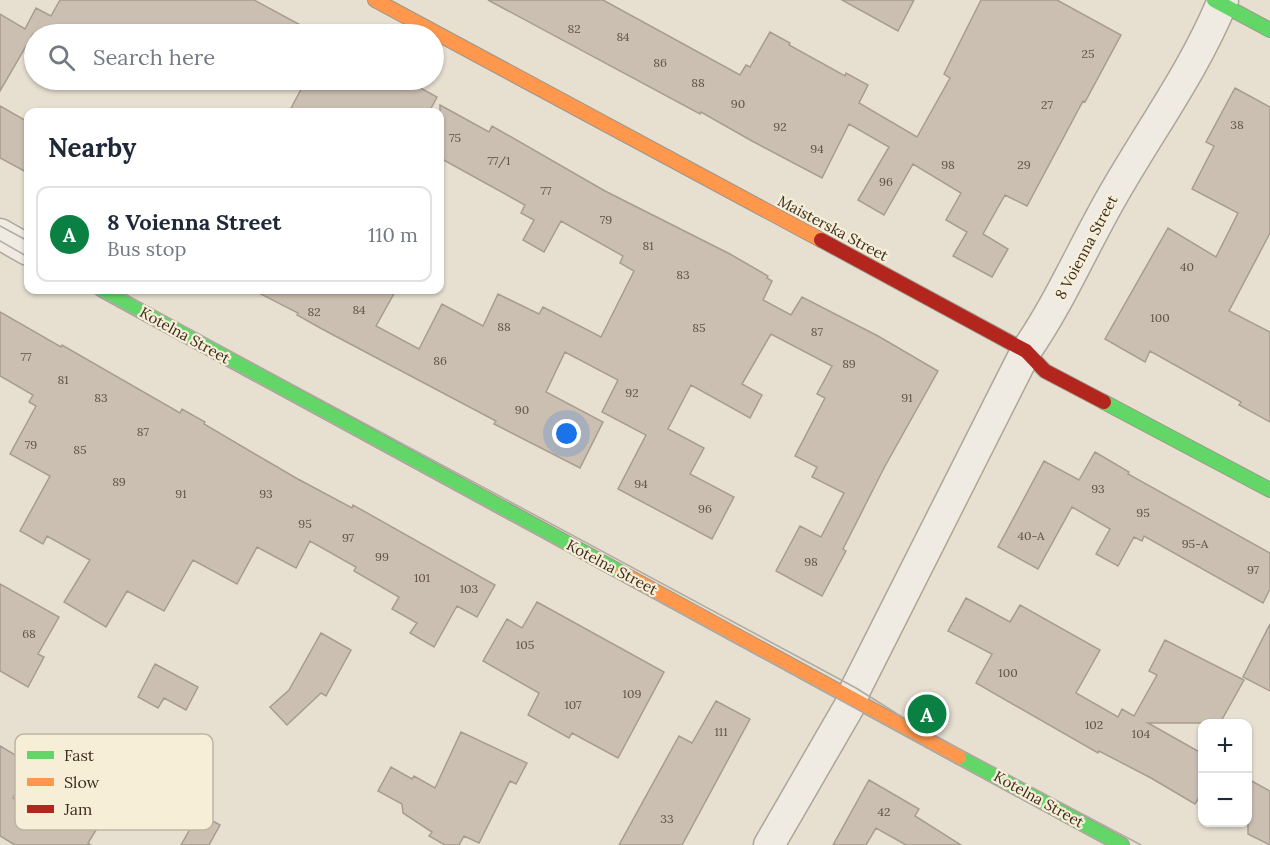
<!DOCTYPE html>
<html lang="en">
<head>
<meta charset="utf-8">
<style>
	body { margin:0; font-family:Lora,serif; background:#f2f2f3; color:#1f2937 }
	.controls { position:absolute; right:18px; bottom:18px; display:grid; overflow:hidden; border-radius:12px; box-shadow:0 2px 4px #0004 }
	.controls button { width:54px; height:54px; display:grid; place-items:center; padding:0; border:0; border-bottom:2px solid #e0e1e3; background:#fff; color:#1f2937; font:30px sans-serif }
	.you { position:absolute; left:567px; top:434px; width:21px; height:21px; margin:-15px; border:4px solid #fff; border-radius:50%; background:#1a73e8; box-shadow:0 0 0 9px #1a73e833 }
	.badge { display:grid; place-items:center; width:39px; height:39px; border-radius:50%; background:#0b8043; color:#fff; font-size:20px; font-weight:700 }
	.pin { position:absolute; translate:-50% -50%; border:3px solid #fff; box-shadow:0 2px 6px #0006 }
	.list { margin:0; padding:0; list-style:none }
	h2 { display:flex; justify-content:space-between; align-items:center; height:78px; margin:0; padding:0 24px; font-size:26px }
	h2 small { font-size:20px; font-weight:400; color:#747a83 }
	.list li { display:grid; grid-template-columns:39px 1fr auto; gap:18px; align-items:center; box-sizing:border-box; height:96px; margin:0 12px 12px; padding:0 12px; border:2px solid #e0e1e3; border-radius:12px }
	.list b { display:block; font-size:22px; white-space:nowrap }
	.list p { margin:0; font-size:20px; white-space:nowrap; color:#747a83 }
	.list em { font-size:20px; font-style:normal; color:#747a83 }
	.icon { flex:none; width:33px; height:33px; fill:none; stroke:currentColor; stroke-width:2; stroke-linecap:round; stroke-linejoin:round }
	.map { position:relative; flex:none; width:1270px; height:845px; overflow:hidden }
	.search { position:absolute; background:#fff; box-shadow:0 2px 4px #0004; left:24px; top:24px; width:420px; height:66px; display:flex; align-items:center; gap:15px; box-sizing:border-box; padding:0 21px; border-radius:33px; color:#747a83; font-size:22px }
	.panel { position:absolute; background:#fff; box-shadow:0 2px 4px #0004; left:24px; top:108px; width:420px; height:186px; border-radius:12px }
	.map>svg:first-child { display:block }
</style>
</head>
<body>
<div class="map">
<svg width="1270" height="845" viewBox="0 0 1270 845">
	<rect width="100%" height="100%" fill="#e7e0d1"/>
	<!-- building -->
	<path fill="#cbbfb2" stroke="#a89c90" stroke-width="1.5" d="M60,0H254L317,34H33L0,91V14L25,29L36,8L51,16Z
		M488,0H603L740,75L746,65L750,67L770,32L790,43L789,45L845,76L846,73L868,85L859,103L917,137L950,78L944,74L981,0H1057L1121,35L1085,102L1083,101L1027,206L1005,195L983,234L1008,249L992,277L953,256L967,232L946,220L961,193L913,164L884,215L858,200L889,147L849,124L822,178L752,141L701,112L700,114Z
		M842,0H914L898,31Z
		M306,80H406L437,97L429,112H289Z
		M1235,88L1270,107V233L1229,311L1270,332V422L1239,405L1241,402L1150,351L1145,362L1105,339L1168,228L1216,257L1238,213L1192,189L1214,146L1206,142Z
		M440,105L489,132L492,126L605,191L730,254L768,276L767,278L772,281L763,300L791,315L802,297L878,336L938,371L884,468L843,549L846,551L822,596L776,571L800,526L821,537L844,493L812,477L817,467L795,456L825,398L817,394L832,366L771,334L742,384L762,395L750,418L691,385L668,429L704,448L690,474L734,497L712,539L618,489L646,435L602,412L618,380L565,352L546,392L603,422L580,468L494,424L496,421L322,329L297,315L298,313L253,290H396L376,326L419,349L442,304L483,326L498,294L539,314L543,307L601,337L634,271L620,263L623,256L561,221L544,252L523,240L534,220L521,213L525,205L440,158Z
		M0,106L28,122V173L0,158Z
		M0,312L61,347L62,345L180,413L182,409L205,422L204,424L296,478L352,508L353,505L495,585L477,617L457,606L434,647L410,633L417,623L392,609L399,597L354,571L356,567L310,541L296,568L257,547L237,584L193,560L164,611L127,591L106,627L64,602L90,560L47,536L43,544L20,531L50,476L10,454L36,406L29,402L33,395L0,376Z
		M1095,452L1129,472L1128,474L1270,553V589L1263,603L1144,536L1142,541L1134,537L1118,566L1096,554L1110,529L1072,507L1038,569L998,547L1044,461L1079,480Z
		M0,584L59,617L38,654L44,657L28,687L0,671Z
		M966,598L1010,622L1020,605L1100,650L1076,693L1118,717L1122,709L1134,716L1157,675L1149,671L1165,640L1244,680L1220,723H1148L1203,754V791L1195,804L1151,778L1099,751L1098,753L976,683L992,654L948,631Z
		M537,602L664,672L618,758L572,733L569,738L528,715L539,693L483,661L507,619L522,628Z
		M1270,624V691L1243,677Z
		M321,633L351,650L326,696L321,693L287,725L270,707L289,690Z
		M155,664L198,687L186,710L164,698L158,708L138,697Z
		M716,701L750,719L682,845H619L679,736L692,743Z
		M461,732L527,763L516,784L510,781L479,843L464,836L459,845H445L429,836L432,832L403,813L402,804L378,791L391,767L412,779L414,776L435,788Z
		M0,746L32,765L13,798L62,828L92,780L110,791L97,813L104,817L88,843L91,845H15L0,836Z
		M1248,779L1270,791V845L1248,834Z
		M869,780L919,809L915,816L961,845H906L876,828L866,845H833Z
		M199,813L220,825L209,845H181Z"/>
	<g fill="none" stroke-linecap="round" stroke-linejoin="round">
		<!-- street casing -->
		<g stroke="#ada599" stroke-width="33">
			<path id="street" d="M0,234L28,250
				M769,845L850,705L856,688L1026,351C1060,302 1083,247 1113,195C1150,130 1195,69 1223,0"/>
		</g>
		<!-- fast casing -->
		<g stroke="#9c958a" stroke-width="16">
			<path id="fast" d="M1214,0L1270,30
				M102,290L622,573
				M1104,402L1270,490
				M959,757L1122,845"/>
		</g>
		<!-- slow casing -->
		<g stroke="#9c958a" stroke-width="16">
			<path id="slow" d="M375,0L821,240
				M622,573L959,757"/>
		</g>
		<!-- jam casing -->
		<g stroke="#9c958a" stroke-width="16">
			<path id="jam" d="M821,240L1026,351L1045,371L1104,402"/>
		</g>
		<!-- street -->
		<use href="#street" stroke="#efebe3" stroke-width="30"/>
		<!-- fast -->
		<use href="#fast" stroke="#63d668" stroke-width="14"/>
		<!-- slow -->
		<use href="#slow" stroke="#ff974d" stroke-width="14"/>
		<!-- jam -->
		<use href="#jam" stroke="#b3261e" stroke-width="14"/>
		<!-- tram -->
		<path stroke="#afaaa2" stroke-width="1.5" d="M0,226L28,241
			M0,241L28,257
			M88,290L1106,845
			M117,290L856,688L918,727L1141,845"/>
	</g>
	<g text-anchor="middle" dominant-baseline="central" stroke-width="4.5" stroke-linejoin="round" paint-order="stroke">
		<!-- number labels -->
		<g font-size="12" fill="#605244">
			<text x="574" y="28">82</text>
			<text x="623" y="36">84</text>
			<text x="1088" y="53">25</text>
			<text x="660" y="62">86</text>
			<text x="698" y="82">88</text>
			<text x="738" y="103">90</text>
			<text x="1047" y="104">27</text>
			<text x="1237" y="124">38</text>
			<text x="780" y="126">92</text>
			<text x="455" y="137">75</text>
			<text x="817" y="148">94</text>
			<text x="499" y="160">77/1</text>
			<text x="948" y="164">98</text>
			<text x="1024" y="164">29</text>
			<text x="886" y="181">96</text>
			<text x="546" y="190">77</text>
			<text x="606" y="219">79</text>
			<text x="648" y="245">81</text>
			<text x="1187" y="266">40</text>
			<text x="683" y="274">83</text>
			<text x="359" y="309">84</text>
			<text x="314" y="311">82</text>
			<text x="1160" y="317">100</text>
			<text x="504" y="326">88</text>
			<text x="699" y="327">85</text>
			<text x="817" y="331">87</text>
			<text x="26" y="356">77</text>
			<text x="440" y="360">86</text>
			<text x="849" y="363">89</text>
			<text x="63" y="379">81</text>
			<text x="632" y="392">92</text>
			<text x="101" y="397">83</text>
			<text x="907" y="397">91</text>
			<text x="522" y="409">90</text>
			<text x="143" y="431">87</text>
			<text x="31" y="444">79</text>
			<text x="80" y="449">85</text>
			<text x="119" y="481">89</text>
			<text x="641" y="483">94</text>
			<text x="1098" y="488">93</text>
			<text x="181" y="493">91</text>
			<text x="266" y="493">93</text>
			<text x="705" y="508">96</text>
			<text x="1143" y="512">95</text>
			<text x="305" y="523">95</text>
			<text x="1031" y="535">40-А</text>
			<text x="348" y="537">97</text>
			<text x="1195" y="543">95-А</text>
			<text x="382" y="556">99</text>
			<text x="811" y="561">98</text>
			<text x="1253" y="569">97</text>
			<text x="422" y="577">101</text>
			<text x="469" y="588">103</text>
			<text x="29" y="633">68</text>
			<text x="525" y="644">105</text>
			<text x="1008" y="672">100</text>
			<text x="632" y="693">109</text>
			<text x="573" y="704">107</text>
			<text x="1094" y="724">102</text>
			<text x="721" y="731">111</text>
			<text x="1141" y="733">104</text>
			<text x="884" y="811">42</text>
			<text x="667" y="818">33</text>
		</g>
		<!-- street labels -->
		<g font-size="15" fill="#3d2e20" stroke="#f7eed8">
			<text transform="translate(833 228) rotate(28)">Maisterska Street</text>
			<text transform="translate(1086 247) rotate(-62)">8 Voienna Street</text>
			<text transform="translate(185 335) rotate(29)">Kotelna Street</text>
			<text transform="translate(612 567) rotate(28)">Kotelna Street</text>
			<text transform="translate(1039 799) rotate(29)">Kotelna Street</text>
		</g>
	</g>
	<!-- legend -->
	<rect x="15" y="734" width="198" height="96" rx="9" fill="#f7eed8" stroke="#bfb4a1" stroke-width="1.5"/>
	<rect x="27" y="751" width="27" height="8" fill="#63d668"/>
	<rect x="27" y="778" width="27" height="8" fill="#ff974d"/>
	<rect x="27" y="805" width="27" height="8" fill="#b3261e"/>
	<g font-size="16" fill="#3d2e20">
		<text x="64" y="761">Fast</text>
		<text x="64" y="788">Slow</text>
		<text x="64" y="815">Jam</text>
	</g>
</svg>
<div class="controls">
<button>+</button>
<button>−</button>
</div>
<div class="you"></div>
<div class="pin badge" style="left:927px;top:714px">A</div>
<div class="search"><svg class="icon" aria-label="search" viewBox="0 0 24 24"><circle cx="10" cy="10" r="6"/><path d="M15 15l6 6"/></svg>Search here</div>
<section class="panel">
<h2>Nearby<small></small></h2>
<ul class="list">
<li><span class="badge">A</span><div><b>8 Voienna Street</b><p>Bus stop</p></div><em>110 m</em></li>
</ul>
</section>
</div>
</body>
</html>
